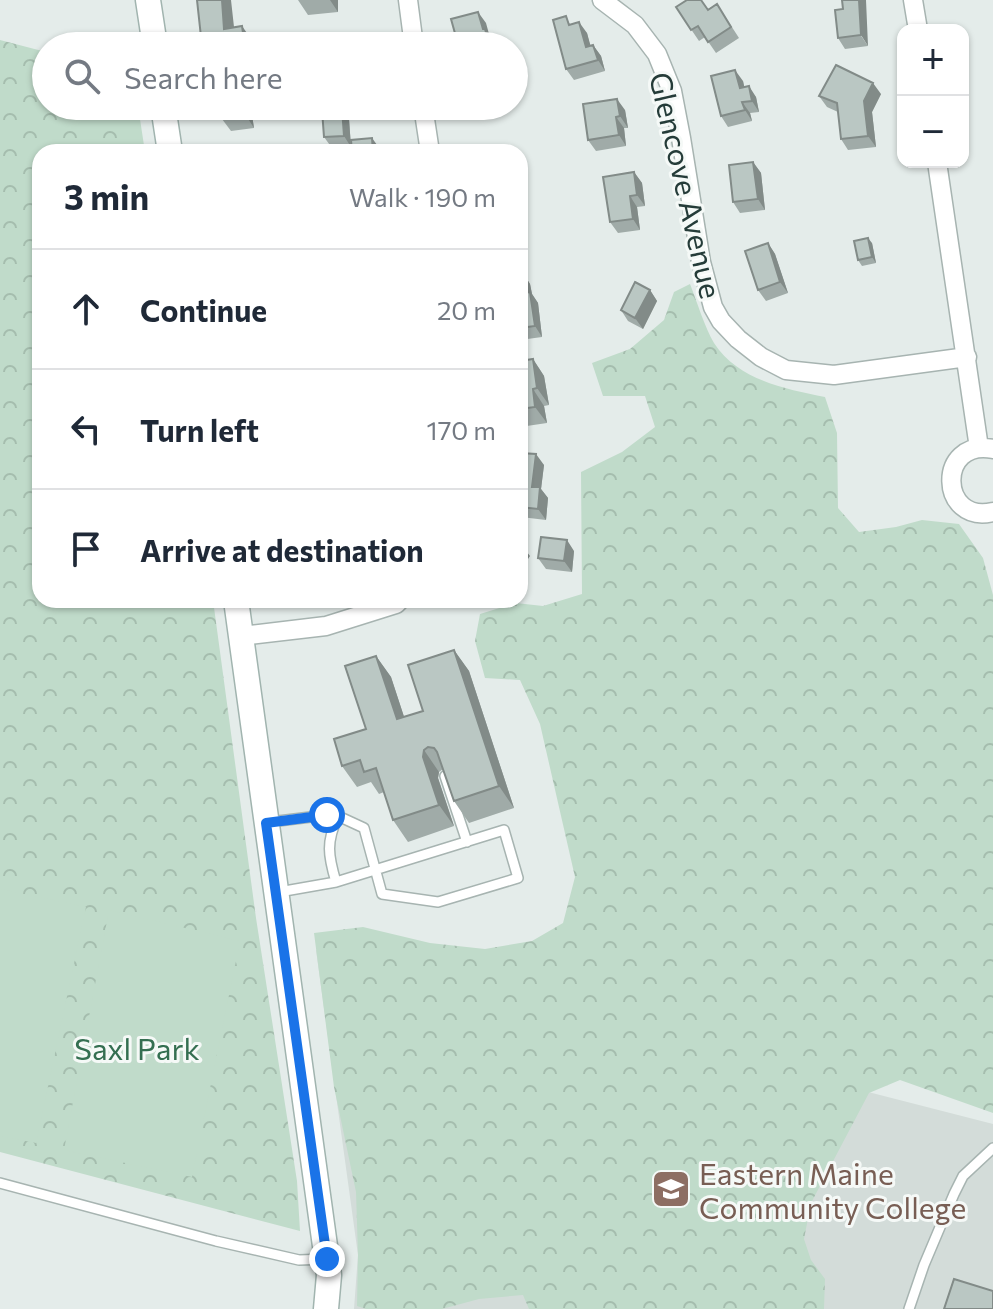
<!DOCTYPE html>
<html lang="en">
<head>
<meta charset="utf-8">
<style>
	body { margin:0; font-family:Commissioner,sans-serif; background:#f2f2f3; color:#1f2937 }
	.controls { position:absolute; right:24px; top:24px; display:grid; overflow:hidden; border-radius:16px; box-shadow:0 2px 6px #0004 }
	.controls button { width:72px; height:72px; display:grid; place-items:center; padding:0; border:0; border-bottom:2px solid #e0e1e3; background:#fff; color:#1f2937; font:40px sans-serif }
	.stop { position:absolute; width:24px; height:24px; margin:-18px; border:6px solid #1a73e8; border-radius:50%; background:#fff }
	.stop.end { background:#1a73e8; border-color:#fff; box-shadow:0 2px 8px #0008 }
	.list { margin:0; padding:0; list-style:none }
	h2 { display:flex; justify-content:space-between; align-items:center; height:104px; margin:0; padding:0 32px; font-size:34px }
	h2 small { font-size:26px; font-weight:400; color:#747a83 }
	.list li { display:grid; grid-template-columns:52px 1fr auto; gap:24px; align-items:center; box-sizing:border-box; height:120px; padding:0 32px; border-top:2px solid #e0e1e3 }
	.list b { display:block; font-size:30px; white-space:nowrap }
	.list em { font-size:26px; font-style:normal; color:#747a83 }
	.icon { flex:none; width:44px; height:44px; fill:none; stroke:currentColor; stroke-width:2; stroke-linecap:round; stroke-linejoin:round }
	.map { position:relative; flex:none; width:993px; height:1309px; overflow:hidden }
	.search { position:absolute; background:#fff; box-shadow:0 2px 6px #0004; left:32px; top:32px; width:496px; height:88px; display:flex; align-items:center; gap:20px; box-sizing:border-box; padding:0 28px; border-radius:44px; color:#747a83; font-size:30px }
	.panel { position:absolute; background:#fff; box-shadow:0 2px 6px #0004; left:32px; top:144px; width:496px; height:464px; border-radius:24px }
	.map>svg:first-child { display:block }
</style>
</head>
<body>
<div class="map">
<svg width="993" height="1309" viewBox="0 0 993 1309">
	<defs>
		<pattern id="forest-crowns" width="20" height="18" patternUnits="userSpaceOnUse" patternTransform="scale(2)"><rect width="20" height="18" fill="#c0dbca"/><path d="M2 6a3 3 0 1 1 6 0M12 15a3 3 0 1 1 6 0" fill="none" stroke="#a5bdae"/></pattern>
	</defs>
	<rect width="100%" height="100%" fill="#e4ecea"/>
	<!-- built -->
	<path fill="#d3dcd9" d="M316,950L993,1124V1309H354L358,1255Z"/>
	<!-- forest -->
	<path fill="url(#forest-crowns)" d="M0,40L46,52V106H138L145,152H40V600H213L256,918L297,1181L300,1231L0,1152Z
		M690,284C697,302 705,328 714,343C738,380 785,389 825,397L837,433L838,508L859,532L896,527L922,520L959,524L983,558L993,595V1113L900,1080L869,1093L811,1203L804,1239L811,1260L825,1279L824,1309H529L523,1295L479,1299L442,1309H366L357,1306L358,1255L356,1192L334,1087L314,933L363,927L430,943L485,949L532,941L563,923L575,877L540,724L520,680L485,678L475,641L480,614L516,603L543,606L582,594L581,472L622,452L655,427L645,396H603L592,363L630,349L664,320L674,292Z"/>
	<!-- pitch -->
	<path fill="#c0dbca" d="M0,889L86,907L36,1143L0,1136Z
		M109,910L240,941L192,1177L64,1150Z"/>
	<g fill="none" stroke-linecap="round" stroke-linejoin="round">
		<!-- lane casing -->
		<g stroke="#a7b4b1" stroke-width="12">
			<path id="lane" d="M445,776L467,842
				M270,822L327,815L338,816L364,828L382,894L438,902L518,878L504,830L336,882L279,892
				M336,882C328,855 326,842 338,816
				M0,1183L216,1241L299,1260L327,1259
				M909,1309L924,1265L954,1194L963,1176L993,1148"/>
		</g>
		<!-- street casing -->
		<g stroke="#a7b4b1" stroke-width="21">
			<path id="street" d="M408,0L414,46
				M602,0L635,25L657,54L672,91L681,138L701,262L713,307L721,321L738,339L761,357L786,370L834,375L967,357
				M913,0L918,30
				M423,106L430,152
				M937,162L979,448
				M993,449C936,438 939,525 993,512
				M241,636L326,626L396,604L400,600"/>
		</g>
		<!-- secondary casing -->
		<g stroke="#a1b4af" stroke-width="27">
			<path id="secondary" d="M148,0L155,46
				M163,106L170,152
				M236,600L329,1275L326,1309"/>
		</g>
		<!-- lane -->
		<use href="#lane" stroke="#fff" stroke-width="9"/>
		<!-- street -->
		<use href="#street" stroke="#fff" stroke-width="18"/>
		<!-- secondary -->
		<use href="#secondary" stroke="#fff" stroke-width="24"/>
	</g>
	<!-- wall -->
	<path fill="#a0aba8" d="M298,0H338V12L308,15Z
		M717,4L739,38L716,53L705,37L699,41L676,7L708,9Z
		M843,9L868,46L845,49L838,38Z
		M572,24L587,33L590,46L593,45L601,56L605,71L574,80L566,69Z
		M743,81L744,87L756,97L759,112L750,113L752,121L728,127L721,116Z
		M881,94L872,112L876,147L848,150L841,139L838,112L827,107L819,96Z
		M218,106H257L258,109H251L254,128L231,131L219,115Z
		M625,110L628,128H624L626,146L596,151L588,140Z
		M349,119L351,147L332,148L324,137Z
		M753,162L761,173L765,210L740,213L733,202Z
		M634,172L642,183L645,206L637,207L640,230L618,233L610,222Z
		M520,183L522,185L526,213L520,214L525,240H522L523,243L520,244Z
		M768,243L775,254L788,293L766,301L758,290Z
		M872,243L876,263L862,266L858,260Z
		M520,273H523L530,284L532,294L538,303L542,337L520,340Z
		M650,290L657,301L643,329L628,321L621,310Z
		M533,359L544,376L549,405L544,406L547,423L520,427V361Z
		M520,453L544,465L541,489L548,498L546,520L521,517L520,515Z
		M574,551L572,572L546,569L538,558Z
		M454,650L469,671L514,808L469,823L454,801L443,769L439,772L438,778L454,826L408,842L393,820L384,792L379,794L371,782L357,787L342,766L366,729L376,656L391,677L404,717L423,711Z"/>
	<!-- shaded-wall -->
	<path fill="#828b88" d="M222,0H231L236,45L224,29Z
		M330,0H338V12Z
		M859,0H866L868,46L861,35Z
		M478,12L486,23L489,34L493,40L494,46H490L483,29Z
		M579,22L587,33L594,58L586,47Z
		M242,26L254,43V46H245Z
		M593,45L601,56L605,71L598,60Z
		M735,70L743,81L747,99L740,88Z
		M873,83L881,94L872,112L876,147L868,136L864,101Z
		M749,86L756,97L759,112L752,101Z
		M617,99L625,110L628,128L620,116Z
		M742,102L750,113L752,121L745,110Z
		M242,106H249L251,109L254,128L243,111Z
		M342,108L349,119L351,147L344,136Z
		M616,117L624,128L626,146L619,135Z
		M372,138L380,149V152H373Z
		M753,162L761,173L765,210L758,199Z
		M634,172L642,183L645,206L637,195Z
		M520,183L522,185L526,213L520,205Z
		M630,196L637,207L640,230L633,219Z
		M520,213V214L525,240L520,233Z
		M868,238L872,243L876,263L872,257Z
		M768,243L775,254L788,293L780,282Z
		M523,273L530,284L532,294L538,303L542,337L535,326L525,293Z
		M650,290L657,301L643,329L635,318Z
		M533,359L544,376L549,405L537,388Z
		M533,389L544,406L547,423L535,407Z
		M536,454L544,465L541,489L548,498L546,520L538,509L532,487Z
		M567,540L574,551L572,572L564,561Z
		M523,547L530,556L520,571V552Z
		M454,650L469,671L514,808L499,786Z
		M376,656L391,677L412,741L397,719Z
		M424,750L439,772L438,778L454,826L439,805L423,757Z"/>
	<!-- building -->
	<path fill="#bac7c3" stroke="#828b88" stroke-width="2" d="M197,0H222L224,29L242,26L245,46H202Z
		M687,0H701L708,10L717,4L731,27L708,42L698,26L691,30L676,7Z
		M842,0H859L861,35L838,38L835,10L843,9Z
		M478,12L483,29H485L490,46H462L459,36L456,37L451,19Z
		M566,16L569,25L579,22L586,47L593,45L598,60L566,69L553,20Z
		M836,65L873,83L864,101L868,136L841,139L837,103L819,96Z
		M735,70L740,88L749,86L752,101L742,102L745,110L721,116L711,76Z
		M617,99L620,116L616,117L619,135L588,140L583,104Z
		M218,106H242L243,111L219,115Z
		M342,108L344,136L324,137L322,110Z
		M372,138L373,152H352L351,140Z
		M753,162L758,199L733,202L729,165Z
		M634,172L637,195L630,196L633,219L610,222L603,177Z
		M868,238L872,257L858,260L854,241Z
		M768,243L780,282L758,290L745,251Z
		M520,273H523L525,293L530,292L535,326L520,328Z
		M635,282L650,290L635,318L621,310Z
		M533,359L537,388L533,389L535,407L520,409V361Z
		M520,453L536,454L532,487H540L538,509L520,507Z
		M541,537L567,540L564,561L538,558Z
		M454,650L499,786L454,801L437,752L434,748L428,747L424,750L423,757L439,805L393,820L376,768L364,772L360,760L342,766L334,739L366,729L345,666L376,656L397,719L423,711L408,665Z
		M954,1279L993,1291V1309H944Z"/>
	<g fill="none" stroke-linecap="round" stroke-linejoin="round">
		<!-- route -->
		<path stroke="#1a73e8" stroke-width="10" d="M327,1259L266,823L327,815"/>
	</g>
	<!-- icons -->
	<defs>
		<g id="university-square" transform="scale(2)"><rect x="-9" y="-9" width="18" height="18" rx="4" fill="#8d6e63" stroke="#f5f9f7"/><path d="M0-5L7-2L0 1L-7-2ZM-4 1L0 2.5L4 1V4Q0 6-4 4Z" fill="#fff"/></g>
	</defs>
	<g fill-rule="evenodd">
		<use href="#university-square" x="671" y="1189"/>
	</g>
	<g text-anchor="middle" dominant-baseline="central" stroke-width="6" stroke-linejoin="round" paint-order="stroke">
		<!-- street labels -->
		<g font-size="30" fill="#253c39" stroke="#f5f9f7">
			<text transform="translate(687 185) rotate(77)">Glencove Avenue</text>
		</g>
		<!-- park labels -->
		<g font-size="30" fill="#346f51" stroke="#f5f9f7">
			<text x="137" y="1047">Saxl Park</text>
		</g>
		<!-- education labels -->
		<g font-size="30" fill="#785e54" stroke="#f5f9f7" text-anchor="start">
			<text x="699" y="1172">Eastern Maine<tspan x="699" dy="34">Community College</tspan></text>
		</g>
	</g>
</svg>
<div class="controls">
<button>+</button>
<button>−</button>
</div>
<div class="stop" style="left:327px;top:815px"></div>
<div class="stop end" style="left:327px;top:1259px"></div>
<div class="search"><svg class="icon" aria-label="search" viewBox="0 0 24 24"><circle cx="10" cy="10" r="6"/><path d="M15 15l6 6"/></svg>Search here</div>
<section class="panel">
<h2>3 min<small>Walk · 190 m</small></h2>
<ul class="list">
<li><svg class="icon" aria-label="ahead" viewBox="0 0 24 24"><path d="M12 20V5M6 11l6-6 6 6"/></svg><div><b>Continue</b></div><em>20 m</em></li>
<li><svg class="icon" aria-label="left" viewBox="0 0 24 24"><path d="M17 20v-9H6M10 6l-5 5 5 5"/></svg><div><b>Turn left</b></div><em>170 m</em></li>
<li><svg class="icon" aria-label="arrive" viewBox="0 0 24 24"><path d="M6 21V4h12l-3 4 3 4H6"/></svg><div><b>Arrive at destination</b></div></li>
</ul>
</section>
</div>
</body>
</html>
